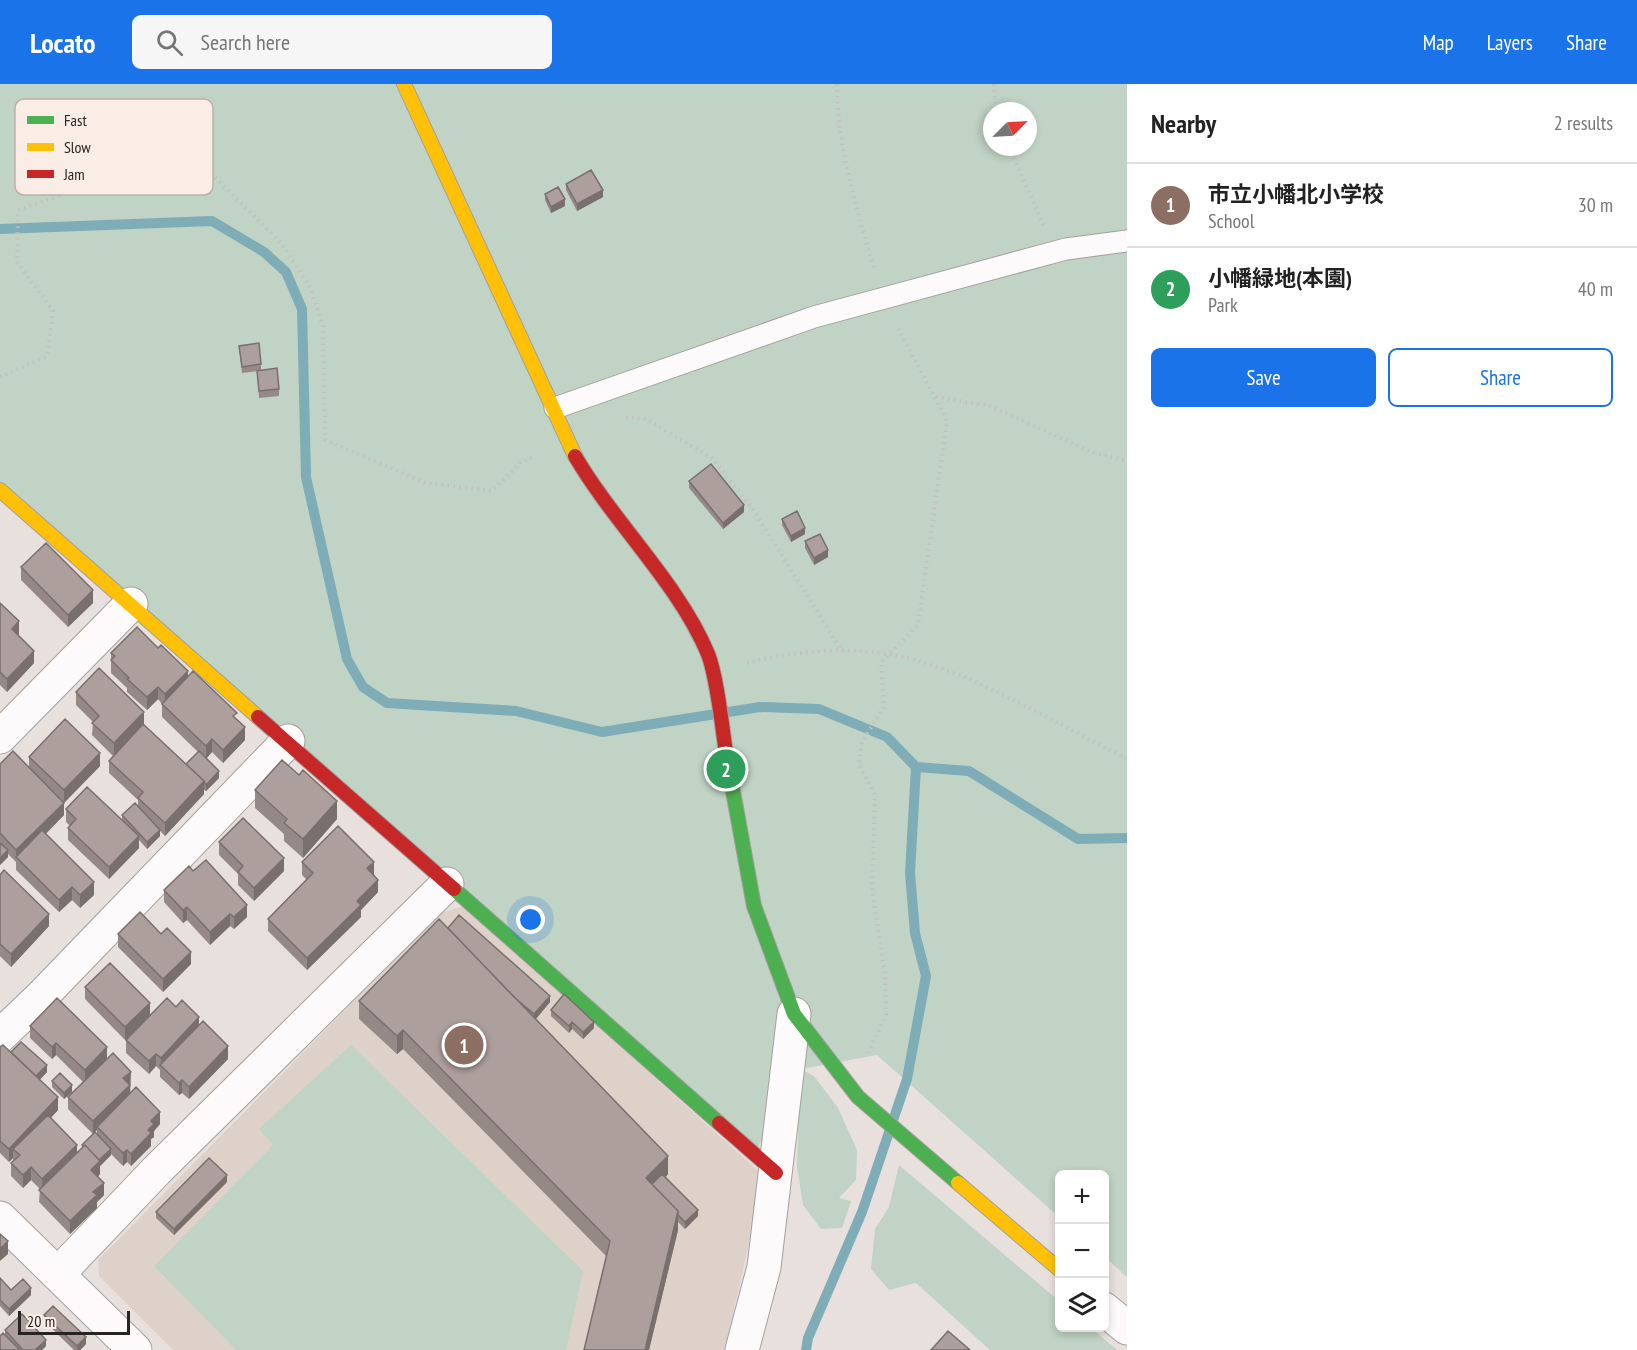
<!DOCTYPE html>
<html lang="en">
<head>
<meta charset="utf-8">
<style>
	body { margin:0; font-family:"PT Sans Narrow","Noto Sans JP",sans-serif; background:#f6f6f6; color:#222 }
	.controls { position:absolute; right:18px; bottom:18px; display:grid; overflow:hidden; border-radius:9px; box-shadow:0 3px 9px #0003 }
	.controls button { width:54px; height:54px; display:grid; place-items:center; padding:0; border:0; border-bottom:2px solid #e0e0e0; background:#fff; color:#222; font:30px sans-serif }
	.compass { position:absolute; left:983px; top:18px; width:54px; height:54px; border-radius:50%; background:#fff; box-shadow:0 3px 9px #0003; rotate:66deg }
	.scale { position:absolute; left:18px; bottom:15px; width:112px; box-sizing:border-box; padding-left:6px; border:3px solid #282421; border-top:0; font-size:16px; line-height:21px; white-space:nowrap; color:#282421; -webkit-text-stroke:4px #faede6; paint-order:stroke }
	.you { position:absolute; left:531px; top:836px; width:21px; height:21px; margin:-15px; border:4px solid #fff; border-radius:50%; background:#1a73e8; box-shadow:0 0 0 9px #1a73e833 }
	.badge { display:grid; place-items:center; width:39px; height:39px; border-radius:50%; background:#1a73e8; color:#fff; font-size:20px; font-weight:700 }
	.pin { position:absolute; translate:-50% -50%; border:3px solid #fff; box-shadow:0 2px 6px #0006 }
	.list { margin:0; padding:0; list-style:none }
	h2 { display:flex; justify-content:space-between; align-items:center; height:78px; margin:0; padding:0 24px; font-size:26px }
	h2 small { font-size:20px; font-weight:400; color:#767676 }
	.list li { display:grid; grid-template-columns:39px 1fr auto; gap:18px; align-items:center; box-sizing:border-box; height:84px; padding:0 24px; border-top:2px solid #e0e0e0 }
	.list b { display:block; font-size:22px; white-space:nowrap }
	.list p { margin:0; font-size:20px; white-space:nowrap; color:#767676 }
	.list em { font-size:20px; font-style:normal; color:#767676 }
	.actions { display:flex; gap:12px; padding:18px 24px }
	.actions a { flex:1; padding:14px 0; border:2px solid #1a73e8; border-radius:9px; text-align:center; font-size:21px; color:#1a73e8 }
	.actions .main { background:#1a73e8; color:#fff }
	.icon { flex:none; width:33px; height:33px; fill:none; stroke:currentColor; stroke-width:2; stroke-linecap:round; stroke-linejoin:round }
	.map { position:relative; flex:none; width:1127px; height:1266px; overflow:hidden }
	header { display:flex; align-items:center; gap:36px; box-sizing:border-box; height:84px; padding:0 30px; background:#1a73e8; color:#fff }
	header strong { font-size:28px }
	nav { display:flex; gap:33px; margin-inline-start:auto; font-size:21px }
	.search { width:420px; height:54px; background:#f6f6f6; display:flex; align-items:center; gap:15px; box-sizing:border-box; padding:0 21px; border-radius:9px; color:#767676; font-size:22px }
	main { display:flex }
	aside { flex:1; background:#fff }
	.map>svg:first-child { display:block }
</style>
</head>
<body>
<header>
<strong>Locato</strong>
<div class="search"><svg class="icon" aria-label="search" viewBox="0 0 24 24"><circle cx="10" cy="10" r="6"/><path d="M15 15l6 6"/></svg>Search here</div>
<nav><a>Map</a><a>Layers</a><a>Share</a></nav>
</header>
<main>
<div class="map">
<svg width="1127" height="1266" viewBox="0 0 1127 1266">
	<rect width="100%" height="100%" fill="#e8e0dd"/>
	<!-- built -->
	<path fill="#ded1ca" d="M464,822L764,1092L725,1266H173L99,1192L98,1176L441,829Z"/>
	<!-- green -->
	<path fill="#c0d3c4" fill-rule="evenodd" d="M0,0H1127V1193L1105,1173L1104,1090H1060L1059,1133L877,971L801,985L814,992L838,1024L857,1066L856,1096L839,1114L851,1117L842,1144L821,1145L803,1121L797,1083L800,987L757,1065L0,398ZM992,27H1028V63H992Z
		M351,961L583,1187L566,1266H236L154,1182L273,1061L259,1045Z
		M899,1081L1059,1217L1060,1244H1091L1117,1266H990L916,1199L889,1206L871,1185L875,1145L889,1123Z"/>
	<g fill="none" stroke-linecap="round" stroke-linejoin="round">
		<!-- stream -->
		<path stroke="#7eadb8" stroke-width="10" d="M0,145L212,137L264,168L286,188L302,225L306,393L347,575L363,603L387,619L516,627L602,648L760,623L819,625L887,653L916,683L969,687L1078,755L1127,754
			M806,1266L808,1254L862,1128L907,995L926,892L915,849L910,789L916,683"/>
		<!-- lane casing -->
		<g stroke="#a49f9d" stroke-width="23">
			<path id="lane" d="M555,324L814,233L1066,165L1127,157"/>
		</g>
		<!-- street casing -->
		<g stroke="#a49f9d" stroke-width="35">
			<path id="street" d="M0,653L131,520
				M0,952L41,913L288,657
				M0,1134L135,1266
				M58,1190L157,1086L447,800
				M1104,1225L1127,1244
				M742,1266L764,1183L794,930"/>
		</g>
		<!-- fast casing -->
		<g stroke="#a49f9d" stroke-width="16">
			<path id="fast" d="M726,669L754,822L794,930L858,1013L958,1099
				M454,805L719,1039"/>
		</g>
		<!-- slow casing -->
		<g stroke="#a49f9d" stroke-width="16">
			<path id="slow" d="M404,0L575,372
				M0,406L258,633
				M958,1099L1060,1186"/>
		</g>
		<!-- jam casing -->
		<g stroke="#a49f9d" stroke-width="16">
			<path id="jam" d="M575,372C614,439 679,500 708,570C717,593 722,642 726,669
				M258,633L454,805
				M719,1039L776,1089"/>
		</g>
		<!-- path -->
		<path stroke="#c3c1c0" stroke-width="4" stroke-dasharray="1.5 4.5" stroke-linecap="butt" d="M837,0C837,63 857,125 874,185
			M994,0L996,27
			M1009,63L1044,142
			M0,293L47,272L53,227L17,178L18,126L125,89L201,79L280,158L310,203L323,242L325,356L426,399L492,407L520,379L536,372
			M936,313L990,322L1094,369L1127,377
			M626,333L646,335L712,374L752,424L842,567
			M747,579C800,565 861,561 915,576C984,595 1062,642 1127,675
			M868,969L886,931L885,891L872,804L875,711L859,681L862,658L884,623L881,578L918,541L947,337L897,242"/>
		<!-- lane -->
		<use href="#lane" stroke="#fcfafa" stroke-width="21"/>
		<!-- street -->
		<use href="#street" stroke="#fcfafa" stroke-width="33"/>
		<!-- fast -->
		<use href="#fast" stroke="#4caf50" stroke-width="14"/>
		<!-- slow -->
		<use href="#slow" stroke="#ffc107" stroke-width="14"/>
		<!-- jam -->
		<use href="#jam" stroke="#c62828" stroke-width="14"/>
	</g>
	<!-- wall -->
	<path fill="#958986" d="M566,100L603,113L577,127L566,106Z
		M545,110L565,122L551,129L545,116Z
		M239,262L261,280V286L279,305V312L259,314L257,287L242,289Z
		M689,397L744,428L723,445L689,404Z
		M782,435L805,450L791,458L782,441Z
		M805,457L828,473L814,481L805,464Z
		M21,483L93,519L68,543L21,496Z
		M0,519L19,550L18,551L34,579L7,608L0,601Z
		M158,564L188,593L237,636L245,656L223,679L212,668L206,674L219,694L206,707L204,706V710L165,752L160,747V752L147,765L139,756V764L109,795L68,756V744L70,742L66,738V725L122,735V731L138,722V716L109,689V677L113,672L92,651L93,638L76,621V608L144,641L186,680L198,668L162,633V620L158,615L147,626L127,608V604L111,589V569Z
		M29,673L100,682L64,719V731L46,750L94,811L80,824L72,816L59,828L16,786V778L8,770V773L0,781V680L29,683Z
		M299,691L337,735L303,774L284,757V750L255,724V706Z
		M219,758L284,787L254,817L238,801V790L219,771Z
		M302,778L374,790L378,808L361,826V833L307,886L268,847V835L307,796L302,791Z
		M193,787L247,833L234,845L230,842L210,861L187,836L183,839L164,818V806Z
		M0,791L49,842L11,883L0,872Z
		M448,844L550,918L536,935L668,1090L666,1093L698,1132L685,1145L678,1138V1146L649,1266H584L606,1172L403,965L397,970L359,935V917Z
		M118,850L191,880L163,908L118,863Z
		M85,903L150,932L176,923L199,941L228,975L189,1015L182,1009L179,1011L160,993V986L156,982L149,990L126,969V956L148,934L125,956L85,915Z
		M551,926L594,944L583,955L572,945L569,949L551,932Z
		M30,942L107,975L131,1000L130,1001V1009L160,1040L154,1047V1053L151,1055V1062L131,1082L127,1078L123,1082L111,1070V1071L100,1082V1090L98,1093L104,1111L97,1118V1124L70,1150L39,1118L40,1105L31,1096L23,1104L11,1092V1079L13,1078V1074L9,1078L0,1069V963L47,988L40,996L58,1026L51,1034L77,1069L82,1064V1061L97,1050V1046L93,1050L68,1025V1013L83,998L56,971L52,975L30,954Z
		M52,997L72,1008L64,1015L52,1003Z
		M227,1098L174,1151L156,1134V1128Z
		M0,1194L11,1206L31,1211L9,1232L0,1222Z
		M44,1231L86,1260L80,1266H74L44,1237Z
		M5,1246L46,1262L42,1266H0L5,1251Z"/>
	<!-- shaded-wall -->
	<path fill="#796f6d" d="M603,106V113L577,127V120Z
		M565,115V122L551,129V123Z
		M744,421V428L723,445V439Z
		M805,444V450L791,458V452Z
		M828,466V473L814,481V474Z
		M93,506V519L68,543V531Z
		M19,537V550L12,558V545Z
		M34,567V579L7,608V595Z
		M188,587V600L165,623V610Z
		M158,603V615L147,626V613Z
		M144,628V641L114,672V659Z
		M245,643V656L223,679V666Z
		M212,655V668L206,675V662Z
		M100,669V682L64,719V706Z
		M219,687V694L206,707V701Z
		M204,697V710L165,752V739Z
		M337,717V735L303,774V755Z
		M64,719V731L19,776L16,773V766Z
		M160,746V752L147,765V758Z
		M139,752V764L109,795V783Z
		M8,766V773L0,781V774Z
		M284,774V787L254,817V804Z
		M374,778V790L367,797V784Z
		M378,796V808L361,826V833L307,886V874L357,817Z
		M94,798V811L80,824V811Z
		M72,803V816L59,828V816Z
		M247,821V833L234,845V833Z
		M187,823V836L183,839V826Z
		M49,830V842L11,883V870Z
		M230,830V842L210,861V848Z
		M191,868V880L163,908V895Z
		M550,912V918L534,937V930Z
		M150,919V932L125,956V943Z
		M199,933V946L161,981V974Z
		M572,938V945L569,949V942Z
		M594,938V944L583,955V948Z
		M403,946V965L397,970V952Z
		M56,959V971L52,975V963Z
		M228,962V975L189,1015V1003Z
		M107,963V976L85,999V986Z
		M156,970V982L149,990V977Z
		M47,981V988L36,999V993Z
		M131,988L130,1014L97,1043V1046L93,1050V1037L123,994Z
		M182,996V1009L179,1011V999Z
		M72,1001V1008L64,1015V1009Z
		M58,1013V1026L18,1069L13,1065V1074L9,1078V1065Z
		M160,1028V1040L154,1047V1053L151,1055V1062L131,1082V1070L151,1037Z
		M77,1061V1074L42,1108V1095Z
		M111,1065V1071L100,1082V1090L91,1099V1086L98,1078Z
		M127,1066V1078L123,1082V1069Z
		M668,1072V1090L653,1105L646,1094Z
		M31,1083V1096L23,1104V1091Z
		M227,1091V1098L174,1151V1145Z
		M104,1099V1111L97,1118V1124L70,1150V1137L93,1108Z
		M698,1126V1132L685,1145V1138Z
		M678,1127V1146L649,1266H645Z
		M8,1157V1170L0,1177V1165Z
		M31,1204V1211L9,1232V1225Z
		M86,1253V1260L80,1266H77V1262Z
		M46,1256V1262L42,1266H35Z"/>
	<!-- building -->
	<path fill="#ad9f9c" stroke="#796f6d" stroke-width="1.5" d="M591,86L603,106L577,120L566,100Z
		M558,103L565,115L551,123L545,110Z
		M259,259L261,280L242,283L239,262Z
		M277,284L279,305L259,307L257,287Z
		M711,380L744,421L723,439L689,397Z
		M797,427L805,444L791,452L782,435Z
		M820,450L828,466L814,474L805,457Z
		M46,459L93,506L68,531L21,483Z
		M0,519L19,537L12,545L34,567L7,595L0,588Z
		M137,543L158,564L161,561L188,587L165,610L158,603L147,613L127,595L129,594L111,576L115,572L111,569Z
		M99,584L144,628L114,659L92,639L99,632L76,608Z
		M193,587L237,629L233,632L245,643L223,666L212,655L206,662L162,620Z
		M65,635L100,669L64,706L29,673Z
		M143,640L204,697L165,739L138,714L143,708L109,677Z
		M13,667L64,719L16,766L0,749V680Z
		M199,667L219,687L206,701L204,697L186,680Z
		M282,676L299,691L303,686L337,717L303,755L284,739L287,735L255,706Z
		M87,703L139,752L109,783L68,744L76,735L66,725Z
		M135,719L160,746L147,758L122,731Z
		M243,734L284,774L254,804L238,788L243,782L219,758Z
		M338,742L374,778L367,784L378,796L357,817L361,821L307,874L268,835L313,789L302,778Z
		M42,746L94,798L80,811L72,803L59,816L16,773Z
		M0,759L8,766L0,774Z
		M206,776L247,821L234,833L230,830L210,848L187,823L183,826L164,806L189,782L193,787Z
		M4,786L49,830L11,870L0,860V791Z
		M140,828L161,850L167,844L191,868L163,895L118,850Z
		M459,831L550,912L534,930L514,913L448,844Z
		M439,835L668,1072L646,1094L678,1127L645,1266H584L610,1157L403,946L397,952L359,917Z
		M110,879L150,919L125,943L85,903Z
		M564,910L594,938L583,948L572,938L569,942L551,926Z
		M57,914L107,963L85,986L56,959L52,963L30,942Z
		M167,914L176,923L182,916L199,933L161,974L156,970L149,977L126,956Z
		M203,937L228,962L189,1003L182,996L179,999L160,981Z
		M21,958L47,981L36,992L11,968Z
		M3,961L58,1013L9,1065L0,1057V963Z
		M113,969L131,988L123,994L130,1001L93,1037L68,1013Z
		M60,989L72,1001L64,1009L52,997Z
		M136,1003L160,1028L151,1037L154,1040L148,1046L151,1049L131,1070L127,1066L123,1069L97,1043Z
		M48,1031L77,1061L42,1095L31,1083L23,1091L11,1079L20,1071L13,1065Z
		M95,1048L111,1065L99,1076L85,1061L83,1063L82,1061Z
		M85,1061L100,1077L91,1086L104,1099L93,1108L97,1111L70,1137L39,1106Z
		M209,1074L227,1091L174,1145L156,1128Z
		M662,1090L698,1126L685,1138L678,1131V1127L652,1100Z
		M0,1150L8,1157L0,1165Z
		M0,1194L11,1206L23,1195L31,1204L9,1225L0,1216Z
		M53,1222L86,1253L77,1262L44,1231Z
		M22,1230L46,1256L35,1266H23L5,1246Z
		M948,1247L970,1266H931Z
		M3,1249L20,1266H0V1252Z"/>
	<!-- legend -->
	<rect x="15" y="15" width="198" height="96" rx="9" fill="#faede6" stroke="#bbb1ab" stroke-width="1.5"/>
	<rect x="27" y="32" width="27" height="8" fill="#4caf50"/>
	<rect x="27" y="59" width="27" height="8" fill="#ffc107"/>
	<rect x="27" y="86" width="27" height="8" fill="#c62828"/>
	<g font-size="16" fill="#282421">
		<text x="64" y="42">Fast</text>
		<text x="64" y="69">Slow</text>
		<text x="64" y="96">Jam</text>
	</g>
</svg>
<div class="controls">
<button>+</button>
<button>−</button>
<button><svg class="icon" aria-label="layers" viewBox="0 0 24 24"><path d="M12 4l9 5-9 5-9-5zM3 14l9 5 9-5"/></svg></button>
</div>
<svg class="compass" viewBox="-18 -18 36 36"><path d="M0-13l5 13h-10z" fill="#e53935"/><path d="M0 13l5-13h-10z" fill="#767676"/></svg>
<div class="scale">20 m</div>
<div class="you"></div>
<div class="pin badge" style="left:464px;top:961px;background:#8d6e63">1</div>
<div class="pin badge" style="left:726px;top:685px;background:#2e9e5b">2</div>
</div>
<aside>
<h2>Nearby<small>2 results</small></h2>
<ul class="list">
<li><span class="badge" style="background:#8d6e63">1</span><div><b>市立小幡北小学校</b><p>School</p></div><em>30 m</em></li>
<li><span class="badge" style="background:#2e9e5b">2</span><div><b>小幡緑地(本園)</b><p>Park</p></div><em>40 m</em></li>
</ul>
<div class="actions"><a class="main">Save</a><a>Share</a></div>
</aside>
</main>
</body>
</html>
